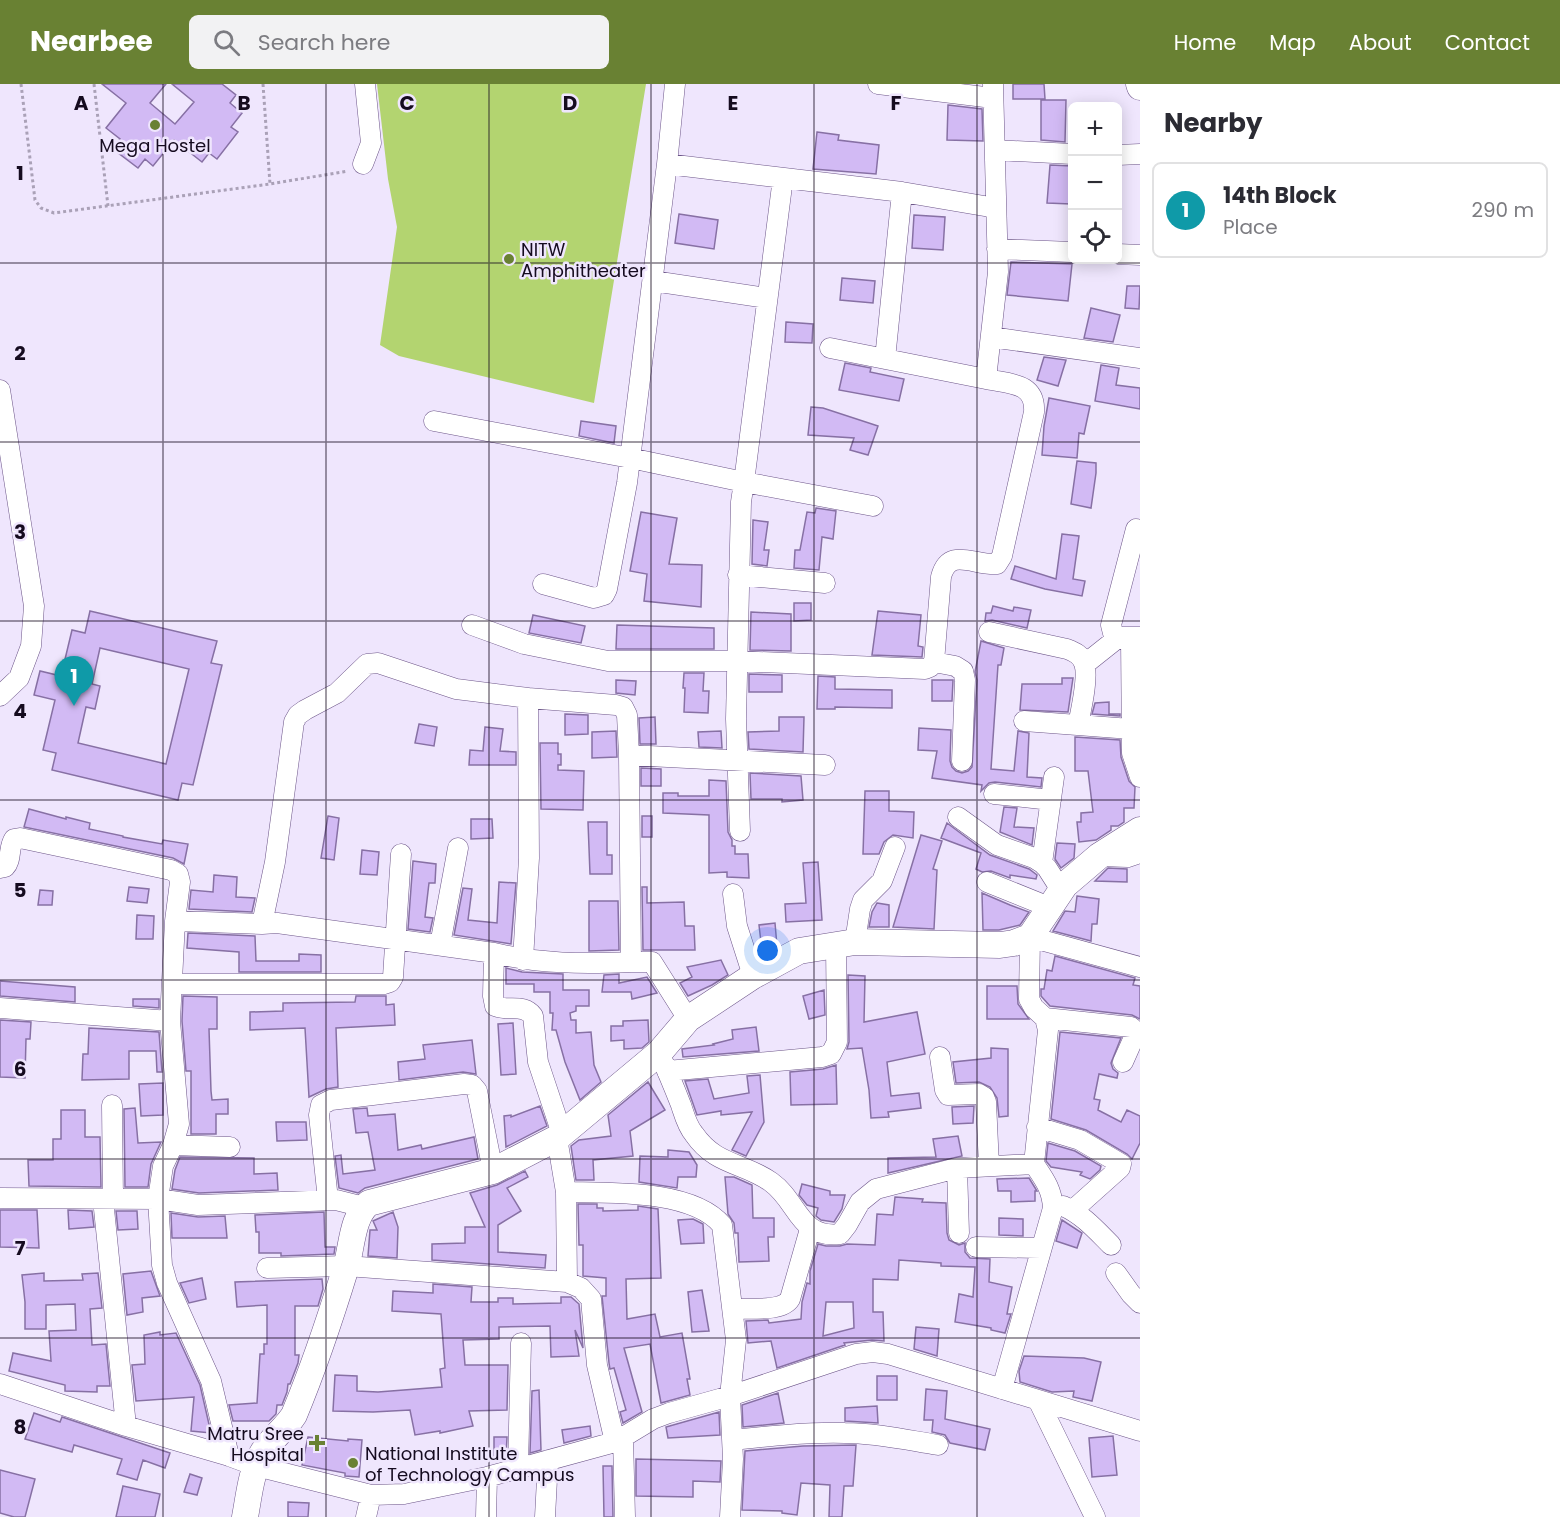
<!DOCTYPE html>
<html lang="en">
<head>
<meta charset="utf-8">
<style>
	body { margin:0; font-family:Poppins,sans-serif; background:#f2f2f3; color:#2b2b33 }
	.controls { position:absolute; right:18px; top:18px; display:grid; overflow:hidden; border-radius:9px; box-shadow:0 3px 15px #0003 }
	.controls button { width:54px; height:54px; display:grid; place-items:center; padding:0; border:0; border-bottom:2px solid #e1e1e2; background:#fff; color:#2b2b33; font:30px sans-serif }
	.you { position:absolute; left:768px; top:867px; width:21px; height:21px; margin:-15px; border:4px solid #fff; border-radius:50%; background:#1a73e8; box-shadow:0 0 0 9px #1a73e833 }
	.badge { display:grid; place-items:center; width:39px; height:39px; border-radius:50%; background:#698133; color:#fff; font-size:20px; font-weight:700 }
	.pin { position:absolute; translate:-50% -50px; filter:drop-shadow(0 2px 3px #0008) }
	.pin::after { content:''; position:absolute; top:32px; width:21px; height:18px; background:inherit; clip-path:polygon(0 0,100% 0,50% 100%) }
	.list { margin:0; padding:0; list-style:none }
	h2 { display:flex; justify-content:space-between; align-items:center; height:78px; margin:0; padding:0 24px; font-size:26px }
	h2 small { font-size:20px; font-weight:400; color:#7c7c81 }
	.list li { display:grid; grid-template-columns:39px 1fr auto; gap:18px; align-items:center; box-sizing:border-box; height:96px; margin:0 12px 12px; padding:0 12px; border:2px solid #e1e1e2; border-radius:9px }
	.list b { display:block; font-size:22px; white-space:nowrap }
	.list p { margin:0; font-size:20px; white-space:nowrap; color:#7c7c81 }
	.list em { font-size:20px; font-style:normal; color:#7c7c81 }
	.icon { flex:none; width:33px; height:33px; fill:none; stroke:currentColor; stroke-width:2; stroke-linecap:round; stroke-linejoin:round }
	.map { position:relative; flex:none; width:1140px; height:1433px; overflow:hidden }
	header { display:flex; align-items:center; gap:36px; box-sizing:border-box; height:84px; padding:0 30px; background:#698133; color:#fff }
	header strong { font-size:28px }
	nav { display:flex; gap:33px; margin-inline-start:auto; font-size:21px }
	.search { width:420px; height:54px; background:#f2f2f3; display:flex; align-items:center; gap:15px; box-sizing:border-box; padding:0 21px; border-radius:9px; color:#7c7c81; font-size:22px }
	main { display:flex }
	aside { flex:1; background:#fff }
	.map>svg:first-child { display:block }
</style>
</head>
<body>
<header>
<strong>Nearbee</strong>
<div class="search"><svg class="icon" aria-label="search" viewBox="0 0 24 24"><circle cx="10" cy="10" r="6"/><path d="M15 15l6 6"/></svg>Search here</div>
<nav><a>Home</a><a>Map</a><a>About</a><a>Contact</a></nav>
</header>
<main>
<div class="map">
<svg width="1140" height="1433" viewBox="0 0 1140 1433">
	<rect width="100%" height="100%" fill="#efe6fd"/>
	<!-- green -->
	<path fill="#b3d470" d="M377,0H646L594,319L399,272L380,261L397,143L388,95Z"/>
	<!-- building -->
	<path fill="#d2baf4" stroke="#8770a4" stroke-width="1.5" fill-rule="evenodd" d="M102,0H166L150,19L175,40L194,18L172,0H222L236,11L230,19L242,29L231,43L238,48L217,75L209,69L202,78L174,56L153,82L145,75L138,84L113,65L120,55L106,44L126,19Z
		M1013,0H1044L1045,15H1013Z
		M1041,16H1066L1065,58L1041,56Z
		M948,21L982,25L983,57L947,56Z
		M817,48L839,51L838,56L879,61L876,90L813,85Z
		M1050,81L1072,82L1071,120L1047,119Z
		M679,130L718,136L714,165L675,159Z
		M914,131L945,133L943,166L912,164Z
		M1011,178L1072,180L1068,217L1007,211Z
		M842,194L875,197L873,219L840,216Z
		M1127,202H1140L1139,225L1125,224Z
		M1091,224L1120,231L1113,258L1084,254Z
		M786,238L813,240L812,259L785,258Z
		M1044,273L1066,276L1058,302L1037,296Z
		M845,279L871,284L870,288L904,295L899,317L839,306Z
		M1101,281L1119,284L1116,301L1140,304V325L1095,317Z
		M1049,314L1090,322L1084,350L1079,349L1077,374L1042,371L1044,342Z
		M811,323L823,324L878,342L868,371L850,366L854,354L808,351Z
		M581,337L616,342L614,359L579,352Z
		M1077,377L1096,379V389L1091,424L1071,420Z
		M816,424L836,427L833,455L822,453L819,486L794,484L795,466H800L807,428L815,429Z
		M641,428L677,434L669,480L702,481L701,523L644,517L647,490L630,487Z
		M753,436L768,438L764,466H769L767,482L752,480Z
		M1062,450L1079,452L1073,495L1085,497L1082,512L1045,505L1011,495L1015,482L1056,495Z
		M794,519H811V536L794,537Z
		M993,522L1013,527L1014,523L1031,526L1027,544L992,536L985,537L986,529H991Z
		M90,527L217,557L211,579L222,581L193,701L182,699L178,716L52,686L56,669L43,666L55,616L34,611L40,587L61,592L72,546L85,549ZM100,564L189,585L166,680L78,659L86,623L95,625L100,602L92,600Z
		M878,527L921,531L918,562L923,563L922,573L872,571Z
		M751,528L791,530V567L750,566Z
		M533,531L585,542L581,559L529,549Z
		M617,541L714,544V565H616Z
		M981,557L1004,564L1001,581H998L991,685L1014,687L1018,647L1029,649L1027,693L1042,694L1041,703L995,698L989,699L981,707L982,701L932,694L937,667L918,666L919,644L951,646L950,677L952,683L956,687L962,689L968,687L972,683L977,596L975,588Z
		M684,589H704L703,607H709L708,629L684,628L685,604H683Z
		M749,590L782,591V608H749Z
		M818,592L835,593V605L892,606V624L835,623V625H817Z
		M1062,594H1073L1068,628L1020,626L1022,600H1062Z
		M616,596L636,597L635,611L616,609Z
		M932,596H953L952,617H932Z
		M1109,618V630H1120V632L1092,630L1095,619Z
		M565,630L588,631V650L565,651Z
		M655,633L656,660H640L639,634Z
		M779,633H804L803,668L749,665L748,648L779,647Z
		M419,640L437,643L434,662L415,659Z
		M485,643L503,645L500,667L516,668V681H469L470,666L483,667Z
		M616,647L617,673L592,674V648Z
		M721,647L722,664L699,663L698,648Z
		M1075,653L1120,656L1121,673L1129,697L1135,703L1134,724H1124V738L1118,742H1111V746L1096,756L1079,758L1077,738H1081V729L1093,728L1088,687H1075Z
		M540,659H558V670H561V681H558V686L584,687L583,726L541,725Z
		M641,684L661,685V702H641Z
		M750,689L801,692L803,716L782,718V715H751Z
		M709,696L726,697L728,748L732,756V762H735V770H748L749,794L727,793V788L709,789V731L663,729V709H678V712H709Z
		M865,707H889V727L914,728L913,754L893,751L884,758L879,770H863Z
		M1004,723L1017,724L1014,743L1034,744L1032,761L1000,748Z
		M29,725L66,735V733L90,739L89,745L123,752V753L162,760L163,756L188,760L184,780L173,774L24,743Z
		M328,732L339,734L334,776L321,774Z
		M642,732H652V753H642Z
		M471,735H492L493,754L471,755Z
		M588,738H607V771H612V790H590Z
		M947,739L990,771L1029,785L1037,791L1036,795L1010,791V794L991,787L982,788L976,785L981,769L941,754Z
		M921,751L942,757L933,785L937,786L934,845L893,843Z
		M1057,759L1075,760L1074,774L1061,784L1055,775Z
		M362,766L379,768L377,791L360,790Z
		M413,777L436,780L435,799H429L425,833L433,834L430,848L408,845Z
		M818,778L822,836L786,838L785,820L806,819L803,779Z
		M1108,784L1127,785V798L1095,797Z
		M214,791L237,793L236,813L255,814L252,828L189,825L191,806L213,808Z
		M499,798L516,799L511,860L454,851L463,804L472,805L468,836L497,839Z
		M129,803L149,805L147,819L127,817Z
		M642,803H647V819L684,818L685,842H694L695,866H643Z
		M40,806L53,807L52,821H38Z
		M982,809L1010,821L1029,828L1020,841L999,846H983Z
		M1077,812L1099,815L1097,840H1092L1091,857L1053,847L1065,827L1075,828Z
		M589,817H618L619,866L589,867Z
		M877,819L889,821V843H869L872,828Z
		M137,831L154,832L153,855H136Z
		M775,839L777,862L769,866L762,867L759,841Z
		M188,849L255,852L256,877H299V870L321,871V888H239V868L187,864Z
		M1055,872L1135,894L1133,901L1140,902V935L1132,931L1050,922L1041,912V905H1044L1047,886L1052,887Z
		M721,876L728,891L712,901L688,912L680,899L692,893L687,883Z
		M506,884L522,888L563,890V906H589V922H576V927L570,929L571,936H576V949L591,948L594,981L601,998L580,1016L565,978L556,946H552L553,929H550V908H534V900H506Z
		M619,890V899L647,893L657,909L632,915L631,908H602L604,891Z
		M848,891L865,892L864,938L917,928L925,970L887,978L891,1012L919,1009L921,1024L888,1028L889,1033L871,1034L869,1006L862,964L847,965L849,958Z
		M0,897L75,903V918L0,912Z
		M987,902H1017L1018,920L1029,935H987Z
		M824,906L825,931L809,935L803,912Z
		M183,912L217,913V945H209L211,1007L212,1016L228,1015V1030H216V1050H191V987H186L182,937Z
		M356,912H386V921L394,920L395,941L336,944L338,1003L326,1005L309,1013L305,944L250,946V928L283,927V919L355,918Z
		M133,915H159V924L133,922Z
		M0,936L31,938L30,955H26L25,994L0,993Z
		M648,936L649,958L642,964L624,965V956L611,957V942H623V937Z
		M513,939L516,990L501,991L498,940Z
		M756,943L759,967L683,973L682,965L714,961L713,960L733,955L732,946Z
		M89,944L159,948L162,988H157L156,967H129V995L82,996L83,970H88Z
		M1060,948L1121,954L1111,979L1113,985L1118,989L1117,994L1099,990L1094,1015L1100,1016L1098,1026L1121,1038L1127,1026L1140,1032V1059L1132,1075L1127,1070L1086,1046L1051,1035Z
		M472,956L476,990L463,988L399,996L398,978L425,975L423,961Z
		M991,964L1008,965V1032L999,1033L997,1014L990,1003L979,998L956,999L953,978L991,974Z
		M836,981L837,1020L791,1021L790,988L823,985Z
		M760,991L764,1038L746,1072L732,1066L752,1028L721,1031V1027L697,1031L685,997L708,995L714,1015L749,1009L747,992Z
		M648,998L665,1026L630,1047L633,1072L593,1076L594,1096H576L571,1062L579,1056L611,1052L608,1031Z
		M163,999V1031L141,1032L139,1000Z
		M540,1022L547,1042L506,1063L504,1032L511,1031V1033Z
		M974,1022L973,1039L953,1040L952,1023Z
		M135,1024L138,1059L161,1058L151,1080L148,1103H125L124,1025Z
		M367,1024L368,1032L395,1030L398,1066L421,1061L422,1065L474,1053L478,1075L365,1104L358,1109L339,1104L335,1072L341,1071L343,1090L375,1086L368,1048L356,1049L353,1025Z
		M61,1026H85V1053H100L101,1103L29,1102L28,1076H53V1055H61Z
		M276,1038H306L307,1056L277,1057Z
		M958,1052L962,1072L888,1089V1074L936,1073L933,1055Z
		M1048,1059L1075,1067L1101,1082L1100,1086L1090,1095L1080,1091L1082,1088L1051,1083L1046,1077Z
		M668,1066L689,1068L697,1081L696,1093H678L677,1104L639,1098L640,1072L668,1073Z
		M180,1073L254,1074V1090L277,1089L278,1106L199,1109L172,1105L175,1086Z
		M525,1087L528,1093L507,1104L521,1127L498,1141V1168L546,1171L545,1184L432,1176V1160L465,1159V1143H485L470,1109L497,1101Z
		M725,1093H734L752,1101L753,1134H774V1153H768L769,1177L739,1178L738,1149H735L734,1139L728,1130Z
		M1029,1094L1037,1107H1035V1117L1011,1118V1107H998L997,1095Z
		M802,1100L830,1107V1111H845L842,1125L834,1138L821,1136L816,1132L818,1124L807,1121L799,1111Z
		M895,1113L923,1115L922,1118L946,1119L947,1149L949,1156L959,1161L965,1159V1168L970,1174L990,1175L989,1198L1012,1203L1007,1230H1011L1005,1249L991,1246V1244L955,1238L959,1210L973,1213L975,1183L941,1182V1179L899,1176L898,1196L873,1195V1228H883L884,1257L872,1256L844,1259L845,1261L777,1284L771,1257L748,1259L746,1237L768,1236L769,1239L801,1235L802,1218L807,1199L810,1200V1187L818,1160L826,1162H840L847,1160L875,1161L877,1130L893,1131ZM826,1218H853L854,1244L823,1252Z
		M578,1120H597V1124H603V1127L638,1126V1122L658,1125L661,1194L626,1195L627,1235L655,1230L660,1253L682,1249L690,1295H687L690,1311L661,1319L650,1260L624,1264L642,1328L623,1339L620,1328L626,1326L614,1284L610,1285L609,1279L602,1212H606V1194L583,1192V1161H579Z
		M0,1126H37L39,1164L0,1163Z
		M68,1126L92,1127L94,1143L69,1145Z
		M116,1127H137L138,1145L118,1146Z
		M324,1128L325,1163H335L334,1170L281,1172V1169H259V1148H256L255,1131Z
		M393,1128L398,1143L397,1174L368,1172L370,1146H377L373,1137Z
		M171,1129L198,1133L225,1132L227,1154H172Z
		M999,1134L1023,1135V1152L999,1151Z
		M693,1135L703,1140L704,1159L681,1160L678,1136Z
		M1062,1136L1082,1149L1077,1164L1056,1157Z
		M151,1187L160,1212L142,1214L143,1228L127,1231L123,1190Z
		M44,1189V1197L83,1196L82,1190L98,1189L102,1224L90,1225L92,1261L106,1260L110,1302H97V1308L65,1307V1301L9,1287L13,1269L51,1277L49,1247L76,1246L75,1220L46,1221V1245H25V1218L22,1191Z
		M202,1194L206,1215L189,1219L180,1199Z
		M322,1195L323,1205L318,1222H295V1271H299L298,1279L290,1300H288L287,1308L282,1321H277L276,1330L269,1337H233L229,1321L257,1319L260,1270H264V1260H267V1221L237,1223L235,1198Z
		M433,1200L472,1203L471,1218H498V1214H513V1220L561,1219V1213H571L579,1220L583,1264L575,1246L579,1272L551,1273L550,1242L499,1243V1255L463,1256L465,1281H508L507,1326L469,1327L473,1342L440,1349V1347L415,1351L410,1326L373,1328L333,1327L335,1291L357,1292V1307L378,1308L442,1303L440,1285L445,1284L441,1230L392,1227L393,1207L433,1209Z
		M702,1206L709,1247L692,1248L688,1208Z
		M916,1243L939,1245L937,1272L914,1265Z
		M160,1248V1251L176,1249L200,1301L211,1349L191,1347L194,1313L136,1317L132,1281L145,1280L144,1251Z
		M1024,1272L1084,1274L1101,1278L1092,1317L1073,1313L1074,1307L1052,1308L1020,1298L1019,1287Z
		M877,1292H897V1316H877Z
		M926,1305L947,1307L945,1335L990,1345L985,1366L950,1359L945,1351L932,1348L933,1336H924Z
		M539,1306L541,1366L530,1369L532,1307Z
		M778,1309L784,1339L743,1343L742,1321Z
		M877,1322L878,1339L845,1337V1324Z
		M719,1328L720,1351L668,1354L666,1343Z
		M34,1329L60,1338L62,1333L170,1369L165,1384L143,1376L137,1396L117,1390L122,1375L74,1361L72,1368L25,1355Z
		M590,1342L591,1352L564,1359L562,1346Z
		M1113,1352L1117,1391L1092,1393L1089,1354Z
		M308,1353L348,1357V1355L362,1356L359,1393L345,1392V1389L302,1381Z
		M494,1353H507L506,1374H494Z
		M856,1361L853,1402H844L842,1433H829L830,1401L801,1399L797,1431L782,1429V1427L742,1426L745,1367L803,1362Z
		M636,1375L721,1377L720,1398L693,1397V1413L636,1412Z
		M603,1382H612L613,1433H604Z
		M0,1386L35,1395L25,1433H14L0,1429Z
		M190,1390L202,1394L197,1411L184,1408Z
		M123,1402L160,1410L155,1433H116Z
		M288,1418L309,1419L308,1433H288Z"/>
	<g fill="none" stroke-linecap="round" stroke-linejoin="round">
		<!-- minor casing -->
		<g stroke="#6d5689" stroke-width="21">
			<path id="minor" d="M878,0L993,14
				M995,66L1072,70
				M1118,71L1140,70
				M363,80L371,59L365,0
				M667,80L675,0
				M783,94L744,398L873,422
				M997,165L1072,168
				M1118,170L1140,171
				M653,197L767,214
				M991,253L1140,274
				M830,264L986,295L998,188L993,0
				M885,275L902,108
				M0,306L34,522L31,562L19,594L0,612
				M434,337L630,374L744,398L741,418L736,635L740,747
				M1136,445L1111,541L1113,549L1119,553H1140
				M738,491L825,499
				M543,500L594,514L604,511L607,505L627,399L667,80L902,108L996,124
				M472,541L524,560L608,577H736L925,585L930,583L934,578L941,493C949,462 974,482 997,480L1002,472L1034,328C1036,298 1009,300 986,295
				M989,548L1067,565C1075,568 1081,571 1084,579C1089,592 1081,626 1078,641
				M1131,554L1132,669L1140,693
				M934,578L955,582L963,587L965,596L962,677
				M1085,580L1119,553
				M1024,637L1131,645
				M994,710L1051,716
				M958,733L997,761L1034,774L1042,779L1047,784L1061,806
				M1099,772L1128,773L1140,769
				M1042,779L1054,693
				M0,784L5,783C12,776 8,764 14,755L20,754L171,786L178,790L180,798L175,837L170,937L0,924
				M987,798L1049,823
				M733,810L737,842L753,892
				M175,837L262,840L277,839L494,869C539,880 584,880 631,878
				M262,840L275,778L294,638L298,631L305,626L337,609L367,580L378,579L456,605L528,614
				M855,858L860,825L863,816L882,797L895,763
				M440,861L458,764
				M494,869L493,912L495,922C509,928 523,919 533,932L538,978L562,1050
				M523,876L529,774L528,614L616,621L623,623L627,631L629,671
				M172,900H384L390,898L393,893L401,770
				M1045,934L1131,943L1134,946L1135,951L1123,978
				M688,935L652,878H631L629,671L825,681
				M659,969C667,986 674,1003 681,1021C684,1030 687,1042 694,1050C716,1082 743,1078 771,1098C798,1117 799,1155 840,1150L847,1141L860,1118L876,1105L957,1084L1034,1080
				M940,973L945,1006L948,1011L979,1010L984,1013L986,1018L989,1082
				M667,987L822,973L831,970L837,958L836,860
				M112,1021L113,1115
				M1037,1043L1080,1056L1121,1080L1120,1084L1073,1126
				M173,1061L230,1063
				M957,1084L959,1149
				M566,1108C609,1109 692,1105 722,1141L736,1256L730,1312L733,1375L730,1433
				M0,1114L158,1115L163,1082L173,1061L179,1040L170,937
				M103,1115L126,1342
				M328,1116L319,1031L321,1021L331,1016L464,1000L472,1001L477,1007L493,1087
				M1063,1122C1082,1130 1096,1146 1111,1161
				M976,1163L1041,1164
				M267,1184L346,1182L567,1198L566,1108L557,1054
				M1116,1189L1131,1210L1140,1219
				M567,1198L581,1204L591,1215L597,1281L615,1358
				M733,1225C749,1224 782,1228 790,1215L810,1145
				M0,1300L126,1342L229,1372L256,1382L371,1411L404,1410L487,1393L615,1358L653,1335L669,1329L730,1312L856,1270L873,1268L888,1270L1140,1347
				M1002,1305L1053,1124C1052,1105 1044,1095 1034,1080L1048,946L1045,934L1034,924L1029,915L1030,853L1140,883
				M1038,1316L1095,1433
				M623,1353L625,1433
				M733,1356C770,1352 807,1348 845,1349C876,1349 907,1356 938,1361
				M229,1372L211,1297L167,1199L162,1181L158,1115L198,1121L336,1116L364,1123
				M518,1384L521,1259
				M366,1433L371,1411
				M486,1433L487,1393
				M545,1433L548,1376"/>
		</g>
		<!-- tertiary casing -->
		<g stroke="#6d5689" stroke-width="27">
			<path id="tertiary" d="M1139,0L1140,3
				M245,1433C249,1412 251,1386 263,1368C271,1355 285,1345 294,1331C314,1283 331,1232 346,1183C352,1163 352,1132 369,1119L493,1087L557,1054L659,969L688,935L753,892L799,867L855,858L1000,861L1014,859L1030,853L1065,801L1099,772L1140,746"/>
		</g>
		<!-- path -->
		<path stroke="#aaa1b7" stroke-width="3" stroke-dasharray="3 3" stroke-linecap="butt" d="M21,0L35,116L41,124L54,129L270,100L348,87
			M94,0L108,122
			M263,0L270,100"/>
		<!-- minor -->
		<use href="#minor" stroke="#fff" stroke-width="20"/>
		<!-- tertiary -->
		<use href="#tertiary" stroke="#fff" stroke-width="26"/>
	</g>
	<!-- grid -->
	<path fill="none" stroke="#150b1f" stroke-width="1.5" stroke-opacity="0.55" d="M163,0V1433M326,0V1433M489,0V1433M651,0V1433M814,0V1433M977,0V1433M0,179H1140M0,358H1140M0,537H1140M0,716H1140M0,896H1140M0,1075H1140M0,1254H1140"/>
	<!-- markers -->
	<g fill="#698133" stroke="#efe6fd" stroke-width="2">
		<circle cx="155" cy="41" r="6"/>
		<circle cx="509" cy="175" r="6"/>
		<path d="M314 1350h6v6h6v6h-6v6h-6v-6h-6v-6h6z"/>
		<circle cx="353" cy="1379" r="6"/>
	</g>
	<g text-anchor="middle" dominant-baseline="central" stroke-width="5" stroke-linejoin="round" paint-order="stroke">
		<!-- poi labels -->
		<g font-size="18" fill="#150b1f" stroke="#efe6fd" text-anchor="start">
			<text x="155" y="61" text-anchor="middle">Mega Hostel</text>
			<text x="521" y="165">NITW<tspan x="521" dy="21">Amphitheater</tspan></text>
			<text x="304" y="1349" text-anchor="end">Matru Sree<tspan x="304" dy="21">Hospital</tspan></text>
			<text x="365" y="1369">National Institute<tspan x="365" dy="21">of Technology Campus</tspan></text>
		</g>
	</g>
	<g font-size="20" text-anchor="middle" font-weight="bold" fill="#150b1f" stroke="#efe6fd" stroke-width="5" stroke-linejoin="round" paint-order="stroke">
		<text x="81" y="26">A</text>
		<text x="244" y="26">B</text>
		<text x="407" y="26">C</text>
		<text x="570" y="26">D</text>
		<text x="733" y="26">E</text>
		<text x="896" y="26">F</text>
		<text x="20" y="96">1</text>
		<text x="20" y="276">2</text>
		<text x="20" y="455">3</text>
		<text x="20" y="634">4</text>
		<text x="20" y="813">5</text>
		<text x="20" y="992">6</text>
		<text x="20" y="1171">7</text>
		<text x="20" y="1350">8</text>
	</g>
</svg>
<div class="controls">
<button>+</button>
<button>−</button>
<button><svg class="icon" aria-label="locate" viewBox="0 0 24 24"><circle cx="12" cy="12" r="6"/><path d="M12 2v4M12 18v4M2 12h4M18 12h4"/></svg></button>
</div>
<div class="you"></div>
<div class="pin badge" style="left:74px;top:622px;background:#0f9aa8">1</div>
</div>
<aside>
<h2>Nearby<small></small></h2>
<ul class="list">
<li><span class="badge" style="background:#0f9aa8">1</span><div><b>14th Block</b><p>Place</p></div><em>290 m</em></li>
</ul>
</aside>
</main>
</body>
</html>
